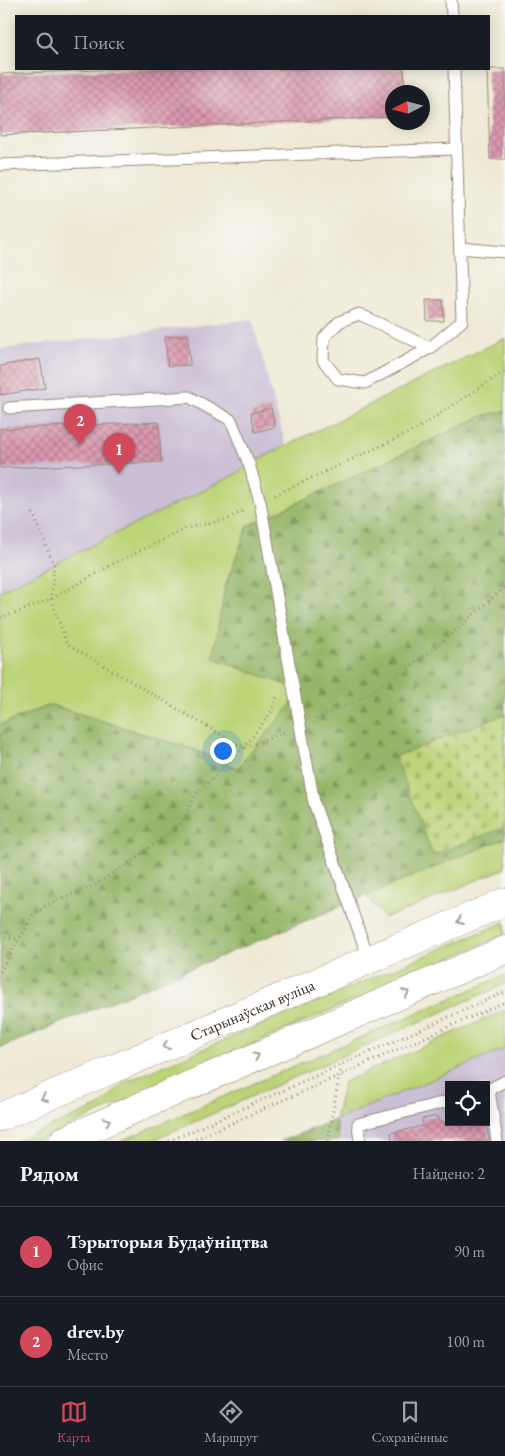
<!DOCTYPE html>
<html lang="ru">
<head>
<meta charset="utf-8">
<style>
	body { margin:0; font-family:"EB Garamond",serif; background:#242831; color:#f1f3f6 }
	.controls { position:absolute; right:15px; bottom:15px; display:grid; overflow:hidden; border-radius:0px; box-shadow:0 2px 12px #0003 }
	.controls button { width:45px; height:45px; display:grid; place-items:center; padding:0; border:0; border-bottom:1px solid #363941; background:#171b24; color:#f1f3f6; font:25px sans-serif }
	.compass { position:absolute; left:385px; top:85px; width:45px; height:45px; border-radius:50%; background:#171b24; box-shadow:0 2px 12px #0003; rotate:264deg }
	.you { position:absolute; left:222px; top:750px; width:18px; height:18px; margin:-12px; border:4px solid #fff; border-radius:50%; background:#1a73e8; box-shadow:0 0 0 8px #1a73e833 }
	.badge { display:grid; place-items:center; width:32px; height:32px; border-radius:50%; background:#d1495b; color:#fff; font-size:16px; font-weight:700 }
	.pin { position:absolute; translate:-50% -41px; filter:drop-shadow(0 1px 2px #0008) }
	.pin::after { content:''; position:absolute; top:26px; width:18px; height:15px; background:inherit; clip-path:polygon(0 0,100% 0,50% 100%) }
	.list { margin:0; padding:0; list-style:none }
	h2 { display:flex; justify-content:space-between; align-items:center; height:65px; margin:0; padding:0 20px; font-size:21px }
	h2 small { font-size:16px; font-weight:400; color:#9ea1a6 }
	.list li { display:grid; grid-template-columns:32px 1fr auto; gap:15px; align-items:center; box-sizing:border-box; height:90px; padding:0 20px; border-top:1px solid #363941 }
	.list b { display:block; font-size:19px; white-space:nowrap }
	.list p { margin:0; font-size:16px; white-space:nowrap; color:#9ea1a6 }
	.list em { font-size:16px; font-style:normal; color:#9ea1a6 }
	.icon { flex:none; width:28px; height:28px; fill:none; stroke:currentColor; stroke-width:2; stroke-linecap:round; stroke-linejoin:round }
	.map { position:relative; flex:none; width:505px; height:1141px; overflow:hidden }
	.search { position:absolute; background:#171b24; box-shadow:0 2px 12px #0003; left:15px; right:15px; top:15px; height:55px; display:flex; align-items:center; gap:12px; box-sizing:border-box; padding:0 18px; border-radius:0px; color:#9ea1a6; font-size:19px }
	.sheet { height:245px; background:#171b24 }
	nav { display:flex; justify-content:space-around; align-items:center; box-sizing:border-box; height:70px; border-top:1px solid #363941; background:#171b24; font-size:14px; color:#9ea1a6 }
	nav a { display:grid; justify-items:center; gap:2px }
	nav .on { color:#d1495b }
	.map>svg:first-child { display:block }
</style>
</head>
<body>
<div class="map">
<svg width="505" height="1141" viewBox="0 0 505 1141">
	<defs>
		<pattern id="forest-firs" width="22" height="20" patternUnits="userSpaceOnUse" patternTransform="scale(1.25)"><rect width="22" height="20" fill="#95b668"/><path d="M5 1l3.5 6h-7zM16 11l3.5 6h-7z" fill="#7b9455"/></pattern>
		<pattern id="cemetery-stones" width="16" height="16" patternUnits="userSpaceOnUse" patternTransform="scale(1.25)"><rect width="16" height="16" fill="#bcd478"/><path d="M2 7V4a2 2 0 0 1 4 0v3zM10 15v-3a2 2 0 0 1 4 0v3z" fill="#a2b667"/></pattern>
		<pattern id="building-cross-hatch" width="8" height="8" patternUnits="userSpaceOnUse" patternTransform="scale(1.25)"><rect width="8" height="8" fill="#da98af"/><path d="M0 0l8 8M0 8l8-8" fill="none" stroke="#b27c8e"/></pattern>
	</defs>
	<rect width="100%" height="100%" fill="#f6f6f2"/>
	<filter id="ink" filterUnits="userSpaceOnUse"><feTurbulence type="fractalNoise" baseFrequency=".02" numOctaves="2"/><feDisplacementMap in="SourceGraphic" scale="10" xChannelSelector="R" yChannelSelector="G"/><feConvolveMatrix kernelMatrix="1 2 1 2 8 2 1 2 1" color-interpolation-filters="sRGB"/></filter>
	<filter id="wash" filterUnits="userSpaceOnUse"><feTurbulence type="fractalNoise" baseFrequency=".0096" numOctaves="4" result="noise"/><feDisplacementMap in="SourceGraphic" scale="20" xChannelSelector="R" yChannelSelector="G"/><feGaussianBlur stdDeviation="1.12" result="paint"/><feColorMatrix in="noise" values="0 0 0 0 0 0 0 0 0 0 0 0 0 0 0 0 0 1.4 0 .05"/><feComposite in="paint" operator="in"/></filter>
	<g filter="url(#wash)">
		<rect width="100%" height="100%" fill="#efead5"/>
		<!-- industrial -->
		<path fill="#cbbfd5" fill-rule="evenodd" d="M252,319L286,447L249,464L238,473L0,591V349Z
			M505,1049V1141H339L335,1120ZM449,1085H486V1122H449Z"/>
		<!-- green -->
		<path fill="#bcd478" stroke="#7c7f4b" d="M505,338V411L485,415L248,526L304,691L237,768L192,749L51,705L0,725V591L238,473L249,464Z
			M505,838V868L402,912L384,918L366,895Z
			M505,922V934L226,1056L36,1141H17L100,1106L123,1083Z
			M505,975V984L151,1141H121Z
			M505,1010V1049L335,1120L344,1082Z"/>
		<!-- forest -->
		<path fill="url(#forest-firs)" stroke="#687043" d="M505,411V838L0,1048V725L51,705L192,749L237,768L303,691L213,658L225,586L248,526L485,415Z
			M335,1120L339,1141H281Z"/>
		<!-- cemetery -->
		<path fill="url(#cemetery-stones)" stroke="#7c7f4b" d="M505,714V827L433,855L395,757Z"/>
		<g id="blocks">
			<!-- building -->
			<path fill="url(#building-cross-hatch)" d="M124,69H404L405,92H392V117L0,135V74Z
				M487,69H505V159H490Z
				M426,300H443L444,321H427Z
				M188,335L190,365L168,366L165,337Z
				M40,359L45,388L0,395V366Z
				M271,408L275,427L255,432L251,413Z
				M159,422L161,462L0,468V429Z
				M438,1116L440,1122H486L489,1141H392L391,1133L423,1126L422,1119Z"/>
		</g>
	</g>
	<g filter="url(#ink)">
		<use href="#blocks" fill-opacity="0" stroke="#958a7a" stroke-width="1"/>
		<g fill="none" stroke-linecap="round" stroke-linejoin="round">
			<!-- lane casing -->
			<g stroke="#958a7a" stroke-width="13">
				<path id="lane" d="M451,0L452,16
					M0,165L456,149
					M460,248L505,252
					M430,348L359,314L339,322L324,338L323,360L338,379L365,383L430,348L462,321L454,69
					M9,408L189,397L231,420L249,464L260,502L314,803L362,940L370,959
					M489,1090L497,1141
					M486,1091L505,1081
					M360,1141L358,1124L449,1101"/>
			</g>
			<!-- secondary casing -->
			<g stroke="#958a7a" stroke-width="29">
				<g id="secondary">
					<path id="s1" d="M0,1117L505,902"/>
					<path d="M63,1141L148,1103L505,950"/>
				</g>
			</g>
			<!-- path -->
			<path stroke="#958a7a" stroke-width="3" stroke-dasharray="1 4" stroke-linecap="butt" d="M275,495L417,429L505,371
				M33,513L54,565L51,599L67,644L244,748L285,732
				M0,617L16,613L51,599L113,564L187,528L228,519L245,510
				M316,719L364,697L434,649L505,587
				M0,937L19,939
				M0,972L33,915L50,903L95,885L136,858L181,823L195,795L244,748L271,712L277,697
				M169,1141L505,992
				M191,1141L505,1002
				M328,1141L341,1065"/>
			<!-- lane -->
			<use href="#lane" stroke="#fff" stroke-width="11"/>
			<!-- secondary -->
			<use href="#secondary" stroke="#fff" stroke-width="28"/>
		</g>
		<!-- one-way arrows -->
		<defs><path id="oneway-chevron" d="M-2-3.5L2.5 0L-2 3.5" fill="none" stroke-width="1.6" stroke-linecap="round" stroke-linejoin="round" transform="scale(1.25)"/></defs>
		<g stroke="#a79f9a">
			<use href="#oneway-chevron" transform="translate(460 921) rotate(157)"/>
			<use href="#oneway-chevron" transform="translate(406 993) rotate(-23)"/>
			<use href="#oneway-chevron" transform="translate(166 1046) rotate(157)"/>
			<use href="#oneway-chevron" transform="translate(256 1056) rotate(-23)"/>
			<use href="#oneway-chevron" transform="translate(44 1098) rotate(157)"/>
			<use href="#oneway-chevron" transform="translate(107 1121) rotate(-24)"/>
		</g>
	</g>
	<g text-anchor="middle" dominant-baseline="central" stroke-width="4" stroke-linejoin="round" paint-order="stroke">
		<!-- street labels -->
		<g font-size="16" fill="#3b2a1e" stroke="#f6f6f2">
			<text stroke="none"><textPath href="#s1" startOffset="274">Старынаўская вуліца</textPath></text>
		</g>
	</g>
</svg>
<div class="controls">
<button><svg class="icon" aria-label="locate" viewBox="0 0 24 24"><circle cx="12" cy="12" r="6"/><path d="M12 2v4M12 18v4M2 12h4M18 12h4"/></svg></button>
</div>
<svg class="compass" viewBox="-18 -18 36 36"><path d="M0-13l5 13h-10z" fill="#e53935"/><path d="M0 13l5-13h-10z" fill="#9ea1a6"/></svg>
<div class="you"></div>
<div class="pin badge" style="left:119px;top:474px">1</div>
<div class="pin badge" style="left:80px;top:445px">2</div>
<div class="search"><svg class="icon" aria-label="search" viewBox="0 0 24 24"><circle cx="10" cy="10" r="6"/><path d="M15 15l6 6"/></svg>Поиск</div>
</div>
<section class="sheet">
<h2>Рядом<small>Найдено: 2</small></h2>
<ul class="list">
<li><span class="badge">1</span><div><b>Тэрыторыя Будаўніцтва</b><p>Офис</p></div><em>90 m</em></li>
<li><span class="badge">2</span><div><b>drev.by</b><p>Место</p></div><em>100 m</em></li>
</ul>
</section>
<nav>
<a class="on"><svg class="icon" aria-label="map" viewBox="0 0 24 24"><path d="M3 6l6-2 6 2 6-2v14l-6 2-6-2-6 2zM9 4v14M15 6v14"/></svg>Карта</a>
<a><svg class="icon" aria-label="directions" viewBox="0 0 24 24"><path d="M12 3l9 9-9 9-9-9zM9 14v-3h6M13 9l2 2-2 2"/></svg>Маршрут</a>
<a><svg class="icon" aria-label="saved" viewBox="0 0 24 24"><path d="M7 4h10v16l-5-4-5 4z"/></svg>Сохранённые</a>
</nav>
</body>
</html>
